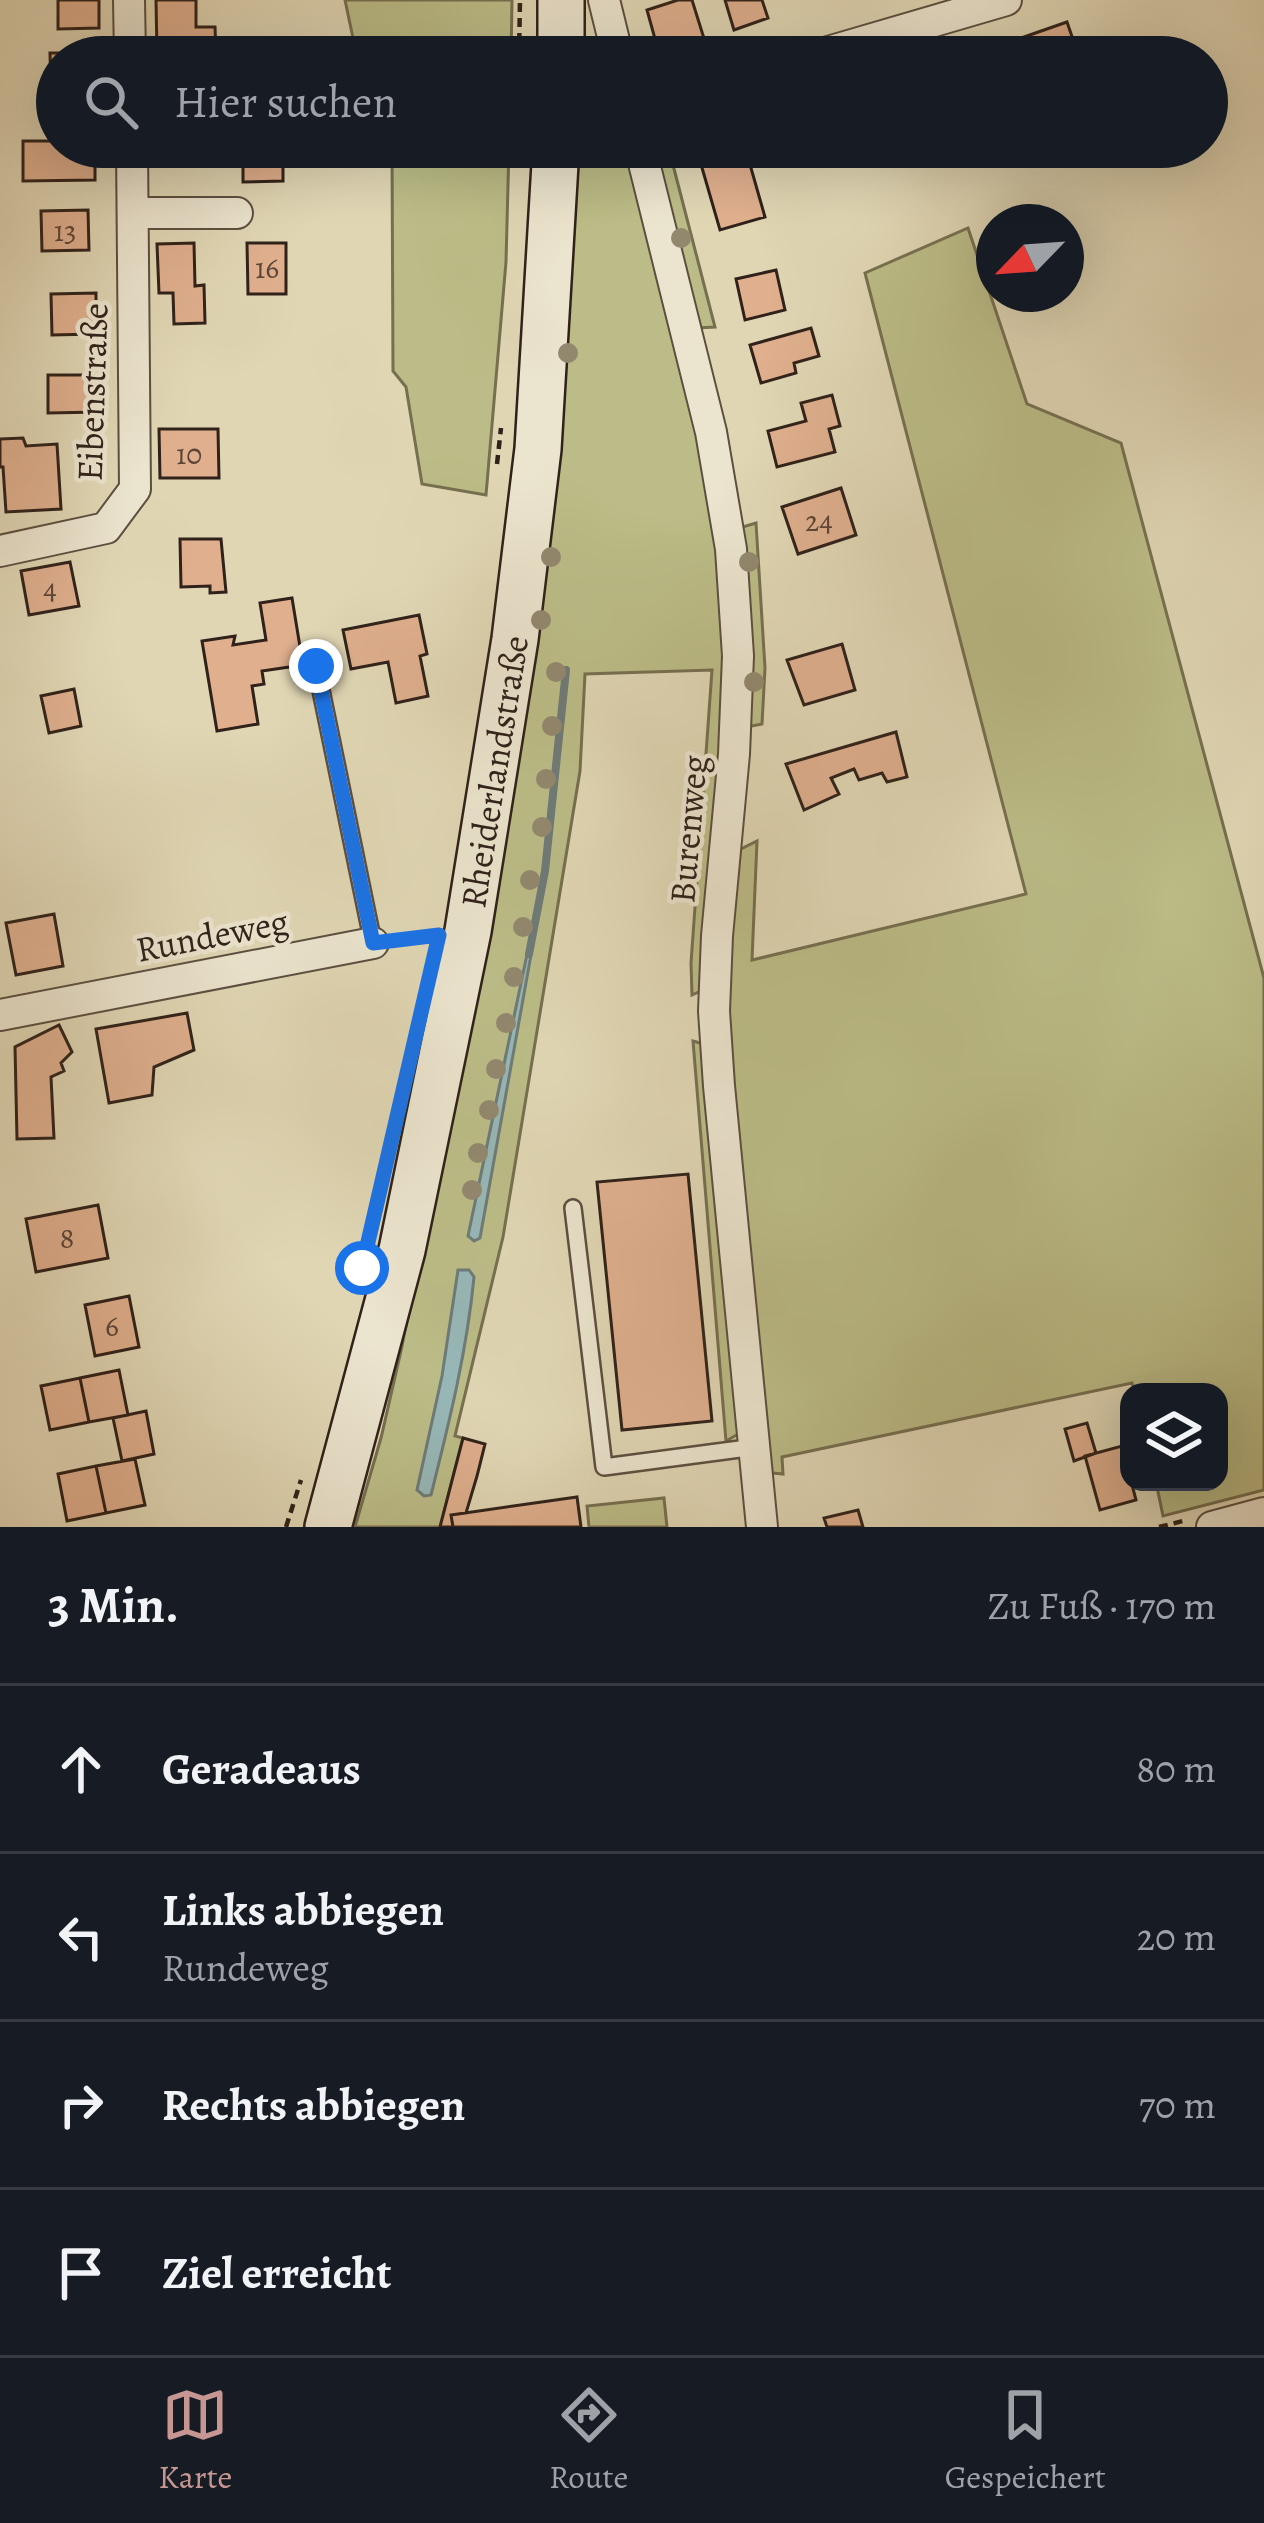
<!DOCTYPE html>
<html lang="de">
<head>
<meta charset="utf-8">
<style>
	body { margin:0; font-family:Alegreya,serif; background:#242831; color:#f1f3f6 }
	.controls { position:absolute; right:36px; bottom:36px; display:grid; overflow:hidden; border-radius:24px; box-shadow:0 12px 48px #0002 }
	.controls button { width:108px; height:108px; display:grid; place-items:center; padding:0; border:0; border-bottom:3px solid #363941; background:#171b24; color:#f1f3f6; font:60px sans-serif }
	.compass { position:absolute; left:976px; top:204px; width:108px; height:108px; border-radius:50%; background:#171b24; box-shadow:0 12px 48px #0002; rotate:245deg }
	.stop { position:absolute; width:36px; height:36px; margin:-27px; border:9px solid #1a73e8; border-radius:50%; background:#fff }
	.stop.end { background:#1a73e8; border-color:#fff; box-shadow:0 3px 12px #0008 }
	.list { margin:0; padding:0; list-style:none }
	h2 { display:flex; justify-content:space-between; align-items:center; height:156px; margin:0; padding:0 48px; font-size:51px }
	h2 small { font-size:39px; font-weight:400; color:#9ea1a6 }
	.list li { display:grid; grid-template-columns:78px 1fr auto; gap:36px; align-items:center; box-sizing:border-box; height:168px; padding:0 48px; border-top:3px solid #363941 }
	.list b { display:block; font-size:45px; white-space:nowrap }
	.list p { margin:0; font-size:39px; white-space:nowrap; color:#9ea1a6 }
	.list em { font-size:39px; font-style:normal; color:#9ea1a6 }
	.icon { flex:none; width:66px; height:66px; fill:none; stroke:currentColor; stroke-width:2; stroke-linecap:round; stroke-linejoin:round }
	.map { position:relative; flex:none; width:1264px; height:1527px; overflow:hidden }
	.search { position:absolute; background:#171b24; box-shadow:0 12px 48px #0002; left:36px; right:36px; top:36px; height:132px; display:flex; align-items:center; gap:30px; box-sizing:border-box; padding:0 42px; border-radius:66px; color:#9ea1a6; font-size:45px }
	.sheet { height:828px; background:#171b24 }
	nav { display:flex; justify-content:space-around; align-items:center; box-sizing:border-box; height:168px; border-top:3px solid #363941; background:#171b24; font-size:33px; color:#9ea1a6 }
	nav a { display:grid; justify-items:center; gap:6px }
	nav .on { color:#c59692 }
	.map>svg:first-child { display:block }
</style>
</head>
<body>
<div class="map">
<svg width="1264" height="1527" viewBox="0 0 1264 1527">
	<rect width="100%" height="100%" fill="#e0d6b4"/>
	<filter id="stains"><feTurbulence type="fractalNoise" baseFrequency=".00167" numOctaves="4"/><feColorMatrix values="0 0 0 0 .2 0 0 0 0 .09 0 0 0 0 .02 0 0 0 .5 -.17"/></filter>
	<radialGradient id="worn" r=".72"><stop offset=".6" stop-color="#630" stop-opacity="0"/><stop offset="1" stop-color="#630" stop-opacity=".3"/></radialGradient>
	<!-- green -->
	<path fill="#bbbc87" stroke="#766f50" stroke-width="3" d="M345,0H512L511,57H357Z
		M392,147H509L506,262L486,495L422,484L406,387L393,371Z
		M567,147H633L706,449L729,615L705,989L692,995L691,963L712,670L585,674L580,771L503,1237L455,1436L463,1438L440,1527H355L381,1438L401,1351L455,1081Z
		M672,161L715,327L696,328L655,168Z
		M968,228L1027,404L1121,443L1264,978V1490L1163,1516L1156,1482H1219V1392H1135L1132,1383L782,1457L783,1474L773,1473L763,1467L725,977L735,852L757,841L752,960L1026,894L865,273Z
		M756,523L765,668L762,724L752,726L743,722L739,528Z
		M693,1041L707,1045L742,1432L726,1441Z
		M664,1498L667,1527H589L587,1506Z"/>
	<!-- water -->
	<path fill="#97b7b7" stroke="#6e7b78" stroke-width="3" d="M533,944L480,1238L474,1241L468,1236L529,945Z
		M458,1270H469L474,1277C467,1351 449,1423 431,1495L424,1496L417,1490L442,1376Z"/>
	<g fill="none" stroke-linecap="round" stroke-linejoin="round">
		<!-- stream -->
		<path stroke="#6e7b78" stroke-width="8" d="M529,954L545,871L566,670"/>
	</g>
	<!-- building -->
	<path fill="#dfaf8e" stroke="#30221a" stroke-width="3" d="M58,0H99V28L58,29Z
		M156,0H196V27H215L216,52L157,53Z
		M678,0H692L707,48L660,57L647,10Z
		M725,0H762L768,18L734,30Z
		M1067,22L1079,57H1032L1024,37Z
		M50,53H95V57H57V99H51Z
		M23,141H57V147H95V180L23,181Z
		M243,147H296V164H283V181L243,182Z
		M721,147H745L765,217L720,230L698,154Z
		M1017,147H1076L1023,162Z
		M88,210L89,250L42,251L41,211Z
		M194,243L195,286L204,285L205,323L174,324L173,293H159L157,244Z
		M247,243H286V294H248Z
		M776,270L785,310L745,320L736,279Z
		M96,293V334L52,335L51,294Z
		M811,328L819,356L794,363L796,373L761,383L750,345Z
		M48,375H98L99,412L48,413Z
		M832,395L840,426L829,429L835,452L777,467L768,431L806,421L801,403Z
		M159,429H218L219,478H160Z
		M23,438L26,446L57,444L61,509L6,512L3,467H0V439Z
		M841,488L856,535L798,554L782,507Z
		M180,539H221L226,592L210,593V586L181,587Z
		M70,562L79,606L29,615L21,571Z
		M292,598L303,665L262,671L264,684L252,686L258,724L217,731L202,641L235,636L233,645L266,640L260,603Z
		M419,615L427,654L420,656L428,696L396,703L388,662L351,669L343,630Z
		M842,644L855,690L804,705L787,660Z
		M74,689L81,726L49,733L41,696Z
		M896,732L907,777L887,782L882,773L859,780L854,769L831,778L839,794L804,810L786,764Z
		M54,914L63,966L16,975L6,923Z
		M187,1013L194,1050L154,1067L152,1095L109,1103L96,1029Z
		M59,1025L72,1052L61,1063L64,1071L51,1077L54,1138L17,1139L15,1047Z
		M688,1174L712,1421L622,1430L597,1182Z
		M98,1205L108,1258L36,1272L26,1219Z
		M129,1296L139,1347L95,1356L85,1305Z
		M119,1370L128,1415L89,1422L80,1378Z
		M80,1378L89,1422L50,1430L41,1386Z
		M146,1411L154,1454L122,1461L113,1418Z
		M1087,1423L1096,1453L1074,1461L1065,1429Z
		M463,1438L485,1444L477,1476L466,1513L451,1515L453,1527H440Z
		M1122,1446L1136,1500L1100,1510L1085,1456Z
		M135,1459L145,1505L106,1513L96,1466Z
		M96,1466L106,1513L67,1521L58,1474Z
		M577,1497L581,1527H453L451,1515Z
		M858,1510L863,1527H827L824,1518Z"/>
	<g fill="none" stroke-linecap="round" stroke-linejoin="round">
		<!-- lane casing -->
		<g stroke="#5c4f40" stroke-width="20">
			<path id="lane" d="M316,666L373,943
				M573,1208L604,1467L755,1447"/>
		</g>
		<!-- street casing -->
		<g stroke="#5c4f40" stroke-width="34">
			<path id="street" d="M129,0L130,57
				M604,0L618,57
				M811,57L1006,0
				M640,147L711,432L731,549L738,656L734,754L717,936L714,1011L719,1086L762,1527
				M133,213H237
				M0,551L106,528L135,489L132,147
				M0,1015L373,943
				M1212,1527L1264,1513"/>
		</g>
		<!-- secondary casing -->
		<g stroke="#30221a" stroke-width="50">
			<g id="secondary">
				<path d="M561,57V0"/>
				<path id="s1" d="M328,1527L402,1250L468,931L515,639L538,449L556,147"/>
			</g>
		</g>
		<!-- path -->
		<path stroke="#30221a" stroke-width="4.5" stroke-dasharray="9 6" stroke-linecap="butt" d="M519,57L520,0
			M497,464L501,428
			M402,939L433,935
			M286,1527L301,1480
			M1159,1527L1183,1521"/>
		<!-- lane -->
		<use href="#lane" stroke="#ebe4ce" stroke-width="15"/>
		<!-- street -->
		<use href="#street" stroke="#ebe4ce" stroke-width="30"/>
		<!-- secondary -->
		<use href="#secondary" stroke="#ebe4ce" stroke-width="45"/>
	</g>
	<!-- trees -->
	<g fill="#92886e">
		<circle cx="681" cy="238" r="10"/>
		<circle cx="568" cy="353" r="10"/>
		<circle cx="551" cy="557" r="10"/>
		<circle cx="749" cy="562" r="10"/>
		<circle cx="541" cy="620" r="10"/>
		<circle cx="556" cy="672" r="10"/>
		<circle cx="754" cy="682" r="10"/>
		<circle cx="552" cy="726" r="10"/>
		<circle cx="546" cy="779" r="10"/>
		<circle cx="542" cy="827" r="10"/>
		<circle cx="530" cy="880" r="10"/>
		<circle cx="523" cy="927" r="10"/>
		<circle cx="514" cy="977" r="10"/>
		<circle cx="506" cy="1023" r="10"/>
		<circle cx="496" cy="1069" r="10"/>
		<circle cx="489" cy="1110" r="10"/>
		<circle cx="478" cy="1153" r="10"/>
		<circle cx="472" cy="1190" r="10"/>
	</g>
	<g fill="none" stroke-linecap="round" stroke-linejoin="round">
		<!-- route -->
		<path stroke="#1a73e8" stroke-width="15" d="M316,666L373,943L439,935L362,1268"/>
	</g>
	<g text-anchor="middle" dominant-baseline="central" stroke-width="9" stroke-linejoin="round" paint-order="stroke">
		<!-- number labels -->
		<g font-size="30" fill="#5c4537">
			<text x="65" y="231">13</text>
			<text x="267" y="268">16</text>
			<text x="189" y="454">10</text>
			<text x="819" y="521">24</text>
			<text x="50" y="589">4</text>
			<text x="67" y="1238">8</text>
			<text x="112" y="1326">6</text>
		</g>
		<!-- street labels -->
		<g font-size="36" fill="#30221a" stroke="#ebe4ce">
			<text transform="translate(92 392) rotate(-88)">Eibenstraße</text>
			<text stroke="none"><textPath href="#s1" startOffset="774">Rheiderlandstraße</textPath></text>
			<text transform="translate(688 829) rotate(-85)">Burenweg</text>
			<text transform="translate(212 935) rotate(-11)">Rundeweg</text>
		</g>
	</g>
	<rect width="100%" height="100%" filter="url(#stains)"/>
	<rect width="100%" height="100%" fill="url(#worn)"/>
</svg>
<div class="controls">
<button><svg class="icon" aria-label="layers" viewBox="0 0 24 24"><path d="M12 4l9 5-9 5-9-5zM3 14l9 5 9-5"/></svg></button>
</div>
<svg class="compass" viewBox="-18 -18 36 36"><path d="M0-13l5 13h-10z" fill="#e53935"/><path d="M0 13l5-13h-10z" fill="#9ea1a6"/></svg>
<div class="stop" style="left:362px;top:1268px"></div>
<div class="stop end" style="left:316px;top:666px"></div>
<div class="search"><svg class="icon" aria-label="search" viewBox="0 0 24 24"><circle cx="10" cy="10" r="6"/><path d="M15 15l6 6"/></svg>Hier suchen</div>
</div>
<section class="sheet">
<h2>3 Min.<small>Zu Fuß · 170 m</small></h2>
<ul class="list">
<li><svg class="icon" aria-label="ahead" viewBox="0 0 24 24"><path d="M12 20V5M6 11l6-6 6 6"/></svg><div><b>Geradeaus</b></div><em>80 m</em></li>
<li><svg class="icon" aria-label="left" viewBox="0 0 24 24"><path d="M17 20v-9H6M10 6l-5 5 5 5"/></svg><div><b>Links abbiegen</b><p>Rundeweg</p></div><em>20 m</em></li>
<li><svg class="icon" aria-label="right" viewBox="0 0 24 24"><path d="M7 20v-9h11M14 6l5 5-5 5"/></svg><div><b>Rechts abbiegen</b></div><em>70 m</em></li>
<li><svg class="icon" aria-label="arrive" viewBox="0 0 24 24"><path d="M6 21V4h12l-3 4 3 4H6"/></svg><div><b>Ziel erreicht</b></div></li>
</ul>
</section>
<nav>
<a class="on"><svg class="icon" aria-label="map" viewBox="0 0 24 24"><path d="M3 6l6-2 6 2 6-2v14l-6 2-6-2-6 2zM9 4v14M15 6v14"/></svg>Karte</a>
<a><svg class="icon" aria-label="directions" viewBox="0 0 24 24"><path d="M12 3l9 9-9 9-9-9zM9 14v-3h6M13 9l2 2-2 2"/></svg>Route</a>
<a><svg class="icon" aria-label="saved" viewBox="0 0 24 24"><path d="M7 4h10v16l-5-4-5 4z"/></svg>Gespeichert</a>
</nav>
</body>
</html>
